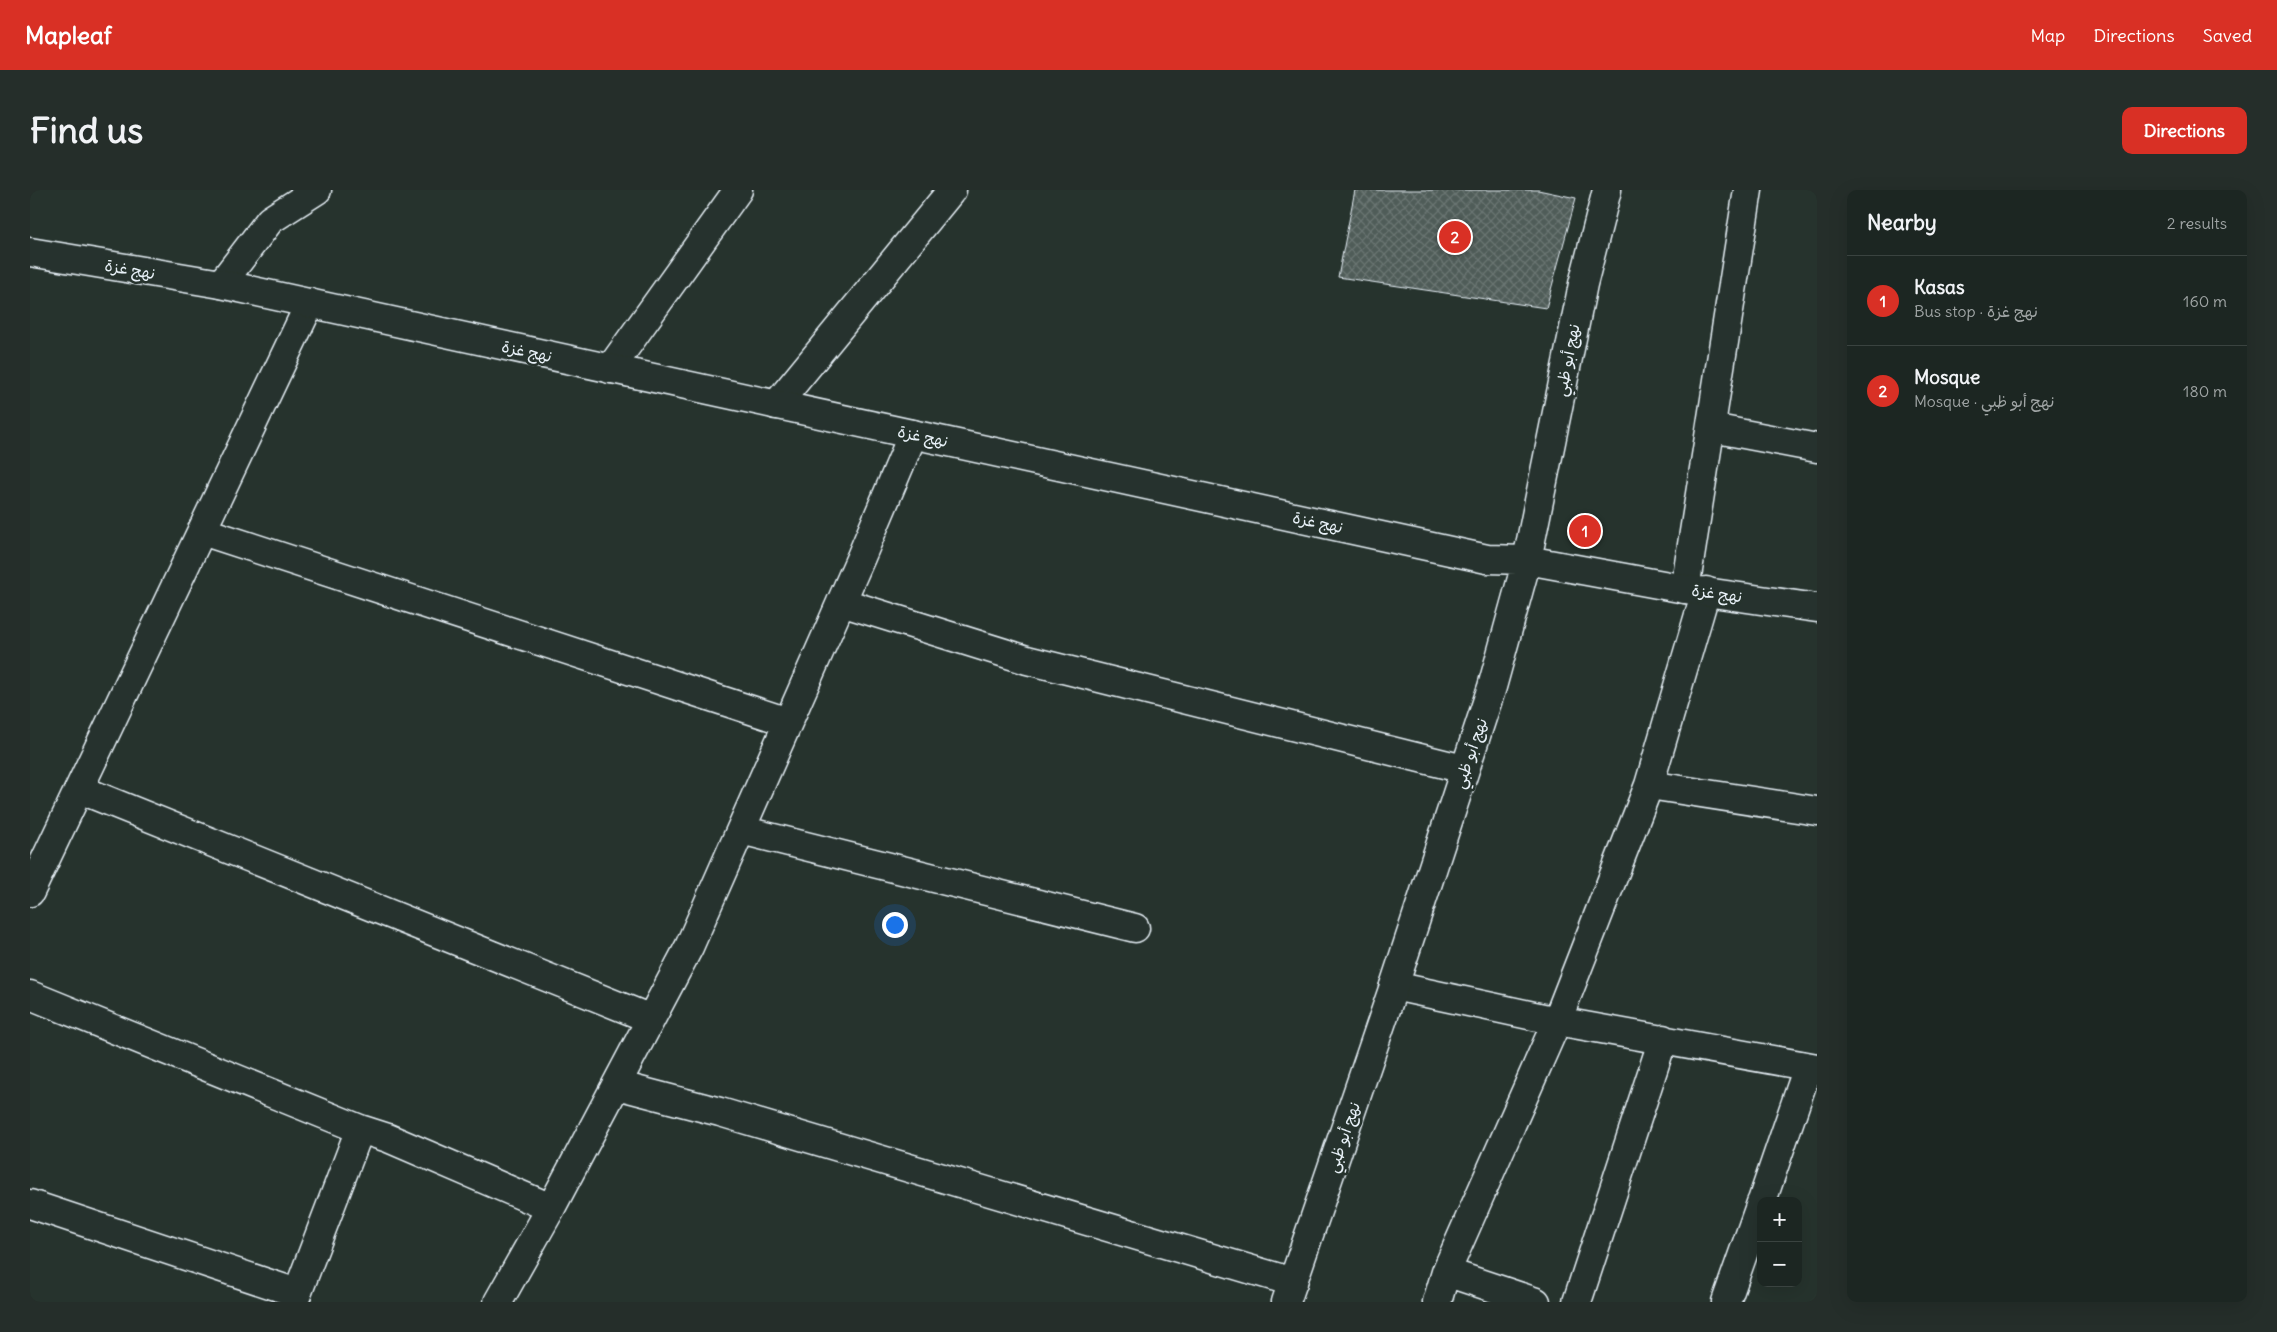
<!DOCTYPE html>
<html lang="en">
<head>
<meta charset="utf-8">
<style>
	body { margin:0; font-family:Delius,"Playpen Sans Arabic",sans-serif; background:#252e2a; color:#f1f3f6 }
	.controls { position:absolute; right:15px; bottom:15px; display:grid; overflow:hidden; border-radius:10px; box-shadow:0 5px 20px #0002 }
	.controls button { width:45px; height:45px; display:grid; place-items:center; padding:0; border:0; border-bottom:1px solid #3a4340; background:#1c2622; color:#f1f3f6; font:25px sans-serif }
	.you { position:absolute; left:864px; top:734px; width:18px; height:18px; margin:-12px; border:4px solid #fff; border-radius:50%; background:#1a73e8; box-shadow:0 0 0 8px #1a73e833 }
	.badge { display:grid; place-items:center; width:32px; height:32px; border-radius:50%; background:#d93025; color:#fff; font-size:16px; font-weight:700 }
	.pin { position:absolute; translate:-50% -50%; border:2px solid #fff; box-shadow:0 1px 5px #0006 }
	.list { margin:0; padding:0; list-style:none }
	h2 { display:flex; justify-content:space-between; align-items:center; height:65px; margin:0; padding:0 20px; font-size:21px }
	h2 small { font-size:16px; font-weight:400; color:#a0a5a5 }
	.list li { display:grid; grid-template-columns:32px 1fr auto; gap:15px; align-items:center; box-sizing:border-box; height:90px; padding:0 20px; border-top:1px solid #3a4340 }
	.list b { display:block; font-size:19px; white-space:nowrap }
	.list p { margin:0; font-size:16px; white-space:nowrap; color:#a0a5a5 }
	.list em { font-size:16px; font-style:normal; color:#a0a5a5 }
	.map { position:relative; flex:none; width:1787px; height:1112px; overflow:hidden; border-radius:10px }
	header { display:flex; align-items:center; gap:30px; box-sizing:border-box; height:70px; padding:0 25px; background:#d93025; color:#fff }
	header strong { font-size:24px }
	nav { display:flex; gap:28px; margin-inline-start:auto; font-size:18px }
	.intro { display:flex; align-items:center; justify-content:space-between; box-sizing:border-box; height:120px; padding:0 30px }
	h1 { margin:0; font-size:35px }
	.button { padding:12px 22px; border-radius:10px; background:#d93025; color:#fff; font-size:18px; font-weight:700 }
	main { display:flex; gap:30px; padding:0 30px }
	aside { flex:1; background:#1c2622; border-radius:10px; box-shadow:0 5px 20px #0002 }
	.map>svg:first-child { display:block }
</style>
</head>
<body>
<header>
<strong>Mapleaf</strong>
<nav><a>Map</a><a>Directions</a><a>Saved</a></nav>
</header>
<div class="intro"><h1>Find us</h1><a class="button">Directions</a></div>
<main>
<div class="map">
<svg width="1787" height="1112" viewBox="0 0 1787 1112">
	<defs>
		<pattern id="building-cross-hatch" width="8" height="8" patternUnits="userSpaceOnUse" patternTransform="scale(1.25)"><rect width="8" height="8" fill="#505c59"/><path d="M0 0l8 8M0 8l8-8" fill="none" stroke="#697472"/></pattern>
	</defs>
	<rect width="100%" height="100%" fill="#26332d"/>
	<filter id="ink" filterUnits="userSpaceOnUse"><feTurbulence type="fractalNoise" baseFrequency=".02" numOctaves="2"/><feDisplacementMap in="SourceGraphic" scale="10" xChannelSelector="R" yChannelSelector="G"/><feConvolveMatrix kernelMatrix="1 2 1 2 8 2 1 2 1" color-interpolation-filters="sRGB"/></filter>
	<g filter="url(#ink)">
		<!-- building -->
		<path fill="url(#building-cross-hatch)" stroke="#e8f1f8" d="M1325,0H1508L1546,8L1516,118L1308,87Z"/>
		<g fill="none" stroke-linecap="round" stroke-linejoin="round">
			<!-- street casing -->
			<g stroke="#e8f1f8" stroke-width="31">
				<path id="street" d="M191,94L240,30L287,0
					M580,179L708,0
					M746,215L922,0
					M1682,238L1787,258
					M172,341L758,532
					M1655,399L1718,0
					M811,412L997,470L1434,579
					M1619,595L1676,401
					M49,599L621,829
					M711,640L1105,738
					M0,702L280,113
					M1364,796L1527,831L1787,878
					M0,805L330,939L358,948L521,1018
					M587,895L690,922L1263,1092
					M1732,1011L1778,877
					M0,1014L267,1103
					M1416,1082L1506,1112
					M264,1112L330,939
					M468,1112L521,1018L659,757L831,367L883,244
					M1407,1112L1416,1082L1527,831L1619,595L1787,621
					M1547,1112L1633,849
					M1696,1112L1731,1013"/>
			</g>
			<!-- secondary casing -->
			<g stroke="#e8f1f8" stroke-width="31">
				<path id="secondary" d="M0,62L191,94L1457,369L1497,370L1655,399L1787,418
					M1256,1112L1364,796L1462,497L1497,370L1553,94L1577,0"/>
			</g>
			<!-- street -->
			<use href="#street" stroke="#26332d" stroke-width="28"/>
			<!-- secondary -->
			<use href="#secondary" stroke="#26332d" stroke-width="28"/>
		</g>
	</g>
	<g text-anchor="middle" dominant-baseline="central" stroke-width="5" stroke-linejoin="round" paint-order="stroke">
		<!-- street labels -->
		<g font-size="16" fill="#e8f1f8" stroke="#26332d">
			<text transform="translate(100 79) rotate(10)">نهج غزة</text>
			<text transform="translate(497 161) rotate(12)">نهج غزة</text>
			<text transform="translate(1537 170) rotate(-79)">نهج أبو ظبي</text>
			<text transform="translate(893 246) rotate(12)">نهج غزة</text>
			<text transform="translate(1288 332) rotate(12)">نهج غزة</text>
			<text transform="translate(1687 403) rotate(8)">نهج غزة</text>
			<text transform="translate(1440 563) rotate(-71)">نهج أبو ظبي</text>
			<text transform="translate(1313 947) rotate(-71)">نهج أبو ظبي</text>
		</g>
	</g>
</svg>
<div class="controls">
<button>+</button>
<button>−</button>
</div>
<div class="you"></div>
<div class="pin badge" style="left:1555px;top:341px">1</div>
<div class="pin badge" style="left:1425px;top:47px">2</div>
</div>
<aside>
<h2>Nearby<small>2 results</small></h2>
<ul class="list">
<li><span class="badge">1</span><div><b>Kasas</b><p>Bus stop · نهج غزة</p></div><em>160 m</em></li>
<li><span class="badge">2</span><div><b>Mosque</b><p>Mosque · نهج أبو ظبي</p></div><em>180 m</em></li>
</ul>
</aside>
</main>
</body>
</html>
